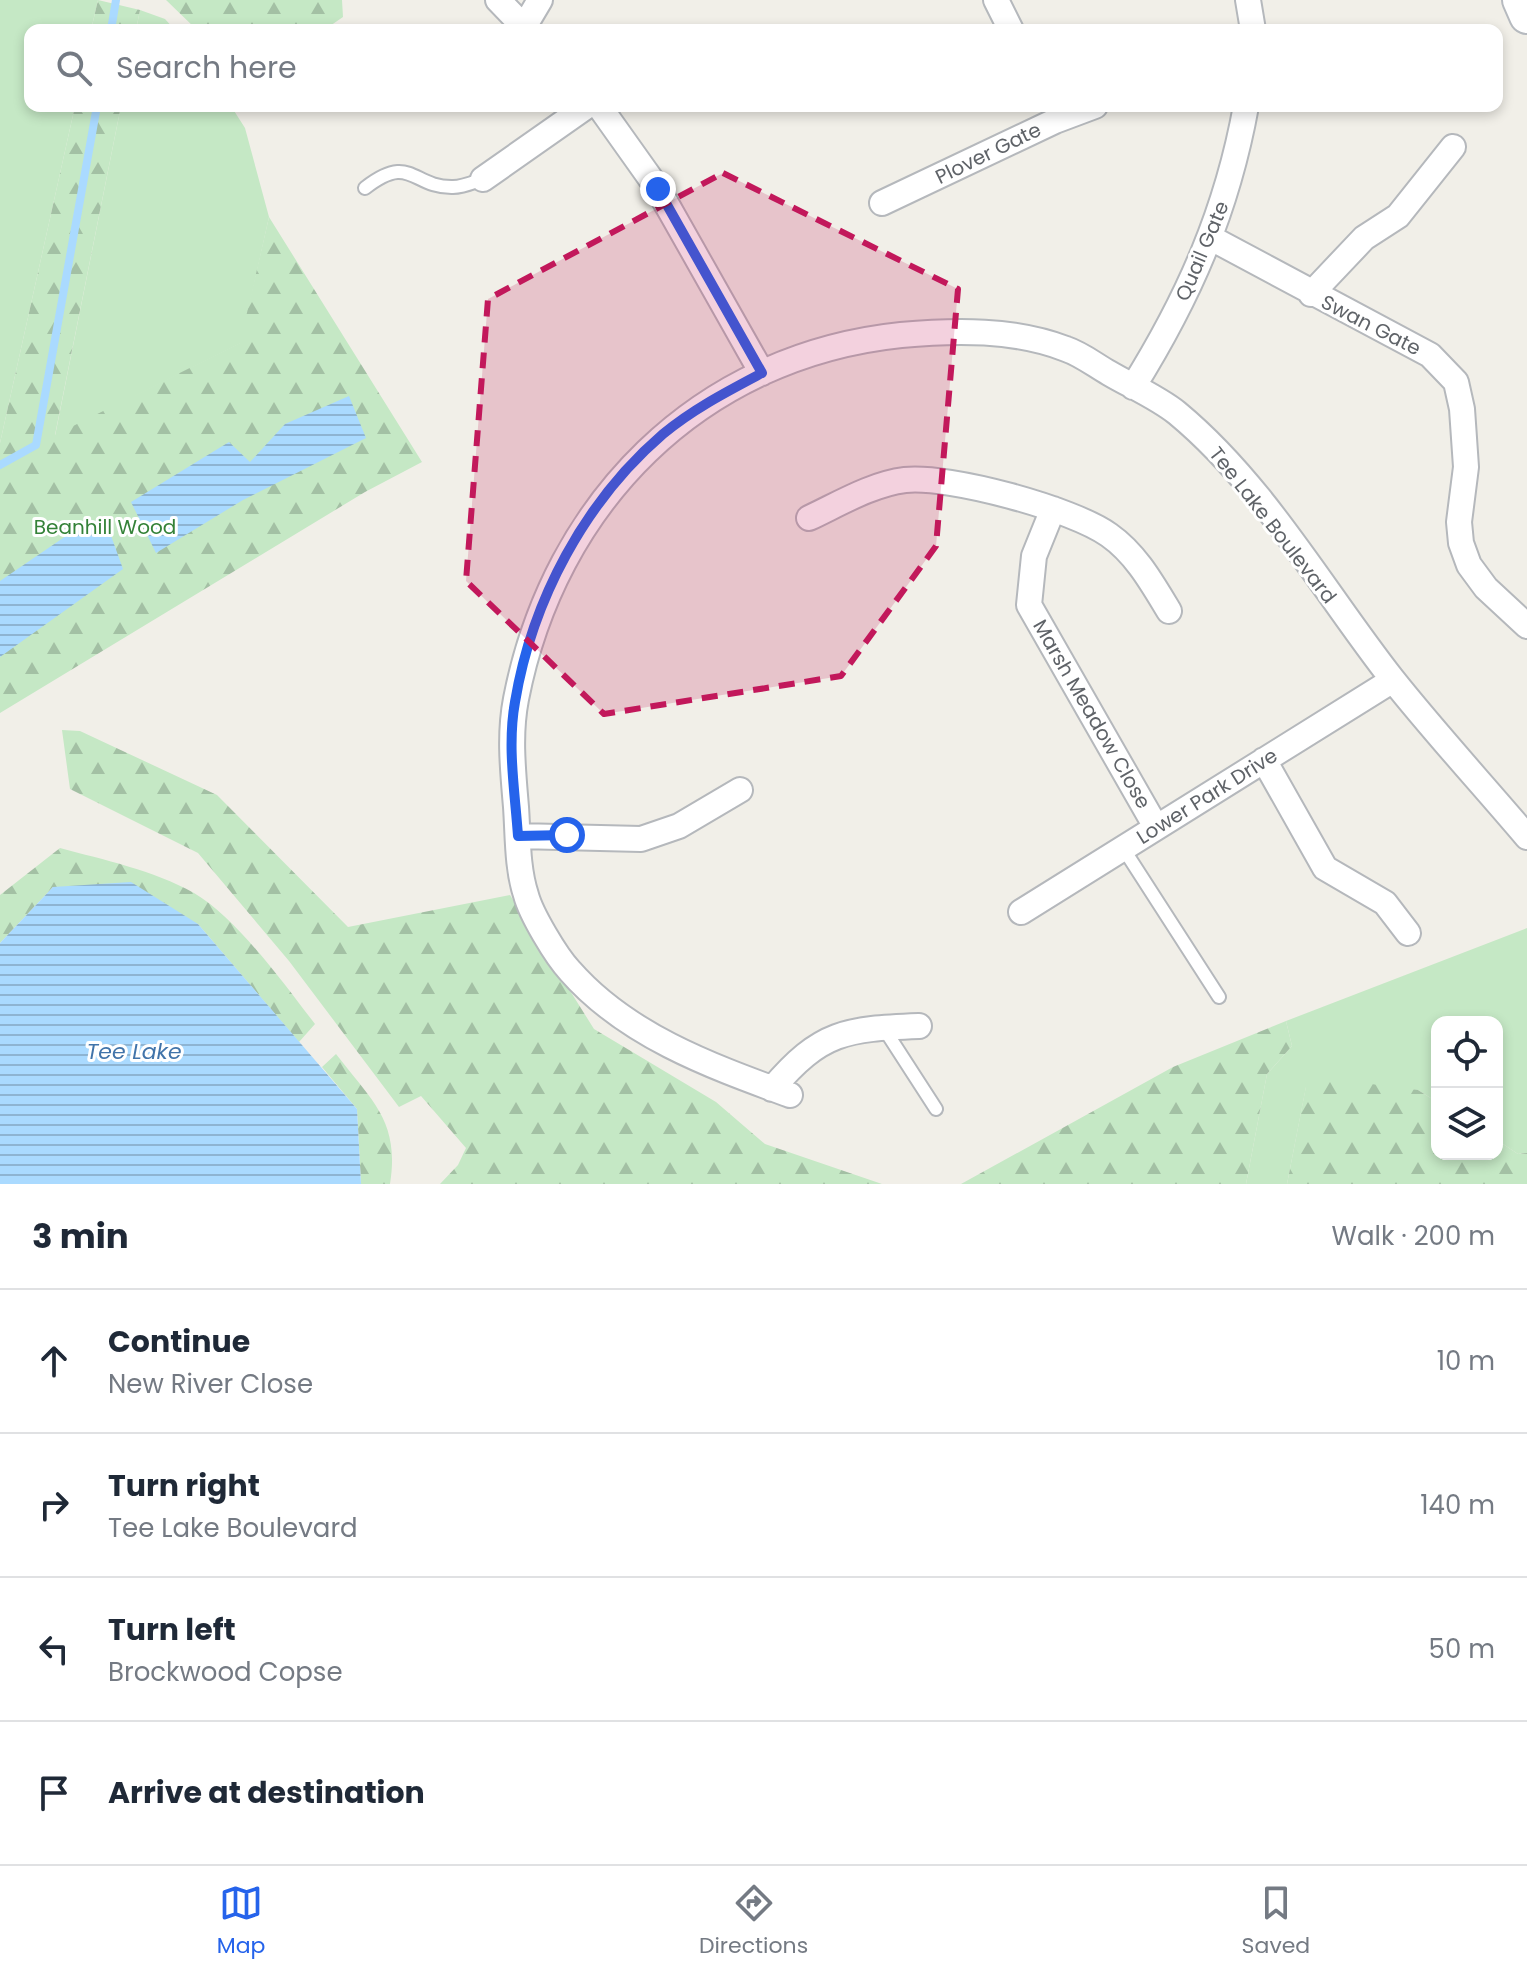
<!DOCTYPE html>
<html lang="en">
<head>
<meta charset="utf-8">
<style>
	body { margin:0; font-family:Poppins,sans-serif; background:#f2f2f3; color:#1f2937 }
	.controls { position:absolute; right:24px; bottom:24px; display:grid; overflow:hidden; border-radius:16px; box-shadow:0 4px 12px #0003 }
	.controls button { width:72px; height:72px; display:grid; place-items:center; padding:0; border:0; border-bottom:2px solid #e0e1e3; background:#fff; color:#1f2937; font:40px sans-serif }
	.stop { position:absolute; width:24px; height:24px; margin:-18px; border:6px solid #2563eb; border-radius:50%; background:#fff }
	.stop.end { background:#2563eb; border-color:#fff; box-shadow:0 2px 8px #0008 }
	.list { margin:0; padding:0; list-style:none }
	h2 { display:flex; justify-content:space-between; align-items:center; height:104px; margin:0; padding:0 32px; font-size:34px }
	h2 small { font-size:26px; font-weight:400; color:#747a83 }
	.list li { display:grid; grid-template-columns:52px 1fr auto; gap:24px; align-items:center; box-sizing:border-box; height:144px; padding:0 32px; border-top:2px solid #e0e1e3 }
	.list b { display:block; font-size:30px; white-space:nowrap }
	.list p { margin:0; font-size:26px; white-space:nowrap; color:#747a83 }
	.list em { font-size:26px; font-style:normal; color:#747a83 }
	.icon { flex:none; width:44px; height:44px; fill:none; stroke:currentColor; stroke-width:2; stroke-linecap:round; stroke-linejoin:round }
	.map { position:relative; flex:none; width:1527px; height:1184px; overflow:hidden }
	.search { position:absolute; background:#fff; box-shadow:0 4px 12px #0003; left:24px; right:24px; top:24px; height:88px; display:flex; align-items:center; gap:20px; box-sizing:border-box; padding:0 28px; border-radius:16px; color:#747a83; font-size:30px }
	.sheet { height:680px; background:#fff }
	nav { display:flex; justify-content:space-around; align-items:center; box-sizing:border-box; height:112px; border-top:2px solid #e0e1e3; background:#fff; font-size:22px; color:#747a83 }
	nav a { display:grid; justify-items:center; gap:4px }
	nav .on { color:#2563eb }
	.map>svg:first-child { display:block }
</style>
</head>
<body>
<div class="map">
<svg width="1527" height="1184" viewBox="0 0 1527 1184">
	<defs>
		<pattern id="forest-firs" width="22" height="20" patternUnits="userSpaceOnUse" patternTransform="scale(2)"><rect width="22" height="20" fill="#c5e8c5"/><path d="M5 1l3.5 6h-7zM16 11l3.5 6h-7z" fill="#a3c0a4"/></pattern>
		<pattern id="water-rules" width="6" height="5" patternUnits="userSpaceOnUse" patternTransform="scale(2)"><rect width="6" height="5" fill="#aadaff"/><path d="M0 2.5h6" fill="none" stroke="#8eb4d2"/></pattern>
	</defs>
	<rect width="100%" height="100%" fill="#f1efe8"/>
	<!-- grass -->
	<path fill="#c5e8c5" d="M0,0H98L91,30H30V106H75L0,443Z
		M140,10L165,19L175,30H136Z
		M121,106H231L245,128L269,217L241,343L55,436Z
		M1527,928V1153L1518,1154L1497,1140V1022H1437V1102L1418,1090L1306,1087L1287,1184H1246L1267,1074L1292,1046L1286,1021Z"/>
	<!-- forest -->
	<path fill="url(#forest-firs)" d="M98,0L140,10L136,30H91Z
		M166,0H342L343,17L324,30H197Z
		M75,106H121L55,435L240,343L269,217L422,462L365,492L0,713V443Z
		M62,730L80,731L217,795L348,927L510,895L594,1029L716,1102L765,1144L882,1184H440L458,1165L466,1148L421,1096L399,1107L289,961L198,853L70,789Z
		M60,848C104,860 153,870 194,893C237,918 284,984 315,1024L299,1042L198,924L53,887L0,943V895Z
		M1286,1021L1292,1046L1267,1074L1246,1184H961L1173,1067Z
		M336,1054C372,1101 400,1121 390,1184H361L357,1109L322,1067Z
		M1308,1076L1418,1090L1437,1102V1154H1497V1140L1518,1154L1527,1153V1184H1287Z"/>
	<!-- water -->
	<path fill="url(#water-rules)" d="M349,396L366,438L243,500L156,553L131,502L229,442L250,462L285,424Z
		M105,519L123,569L0,657V581L66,536Z
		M131,882L198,924L357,1109L361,1184H0V943L53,887Z"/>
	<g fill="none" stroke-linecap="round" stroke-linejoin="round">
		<!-- stream -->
		<path stroke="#aadaff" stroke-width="8" d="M111,30L116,0
			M0,465L36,445L97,106"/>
		<!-- service casing -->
		<g stroke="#b5b8bc" stroke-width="16">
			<path id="service" d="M365,188C411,152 412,188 453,187C463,187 474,182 483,179
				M1123,848L1219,997
				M883,1027L936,1109"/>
		</g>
		<!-- minor casing -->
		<g stroke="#b5b8bc" stroke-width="28">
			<path id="minor" d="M498,0L527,30
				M996,0L1011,30
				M1248,0L1253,30
				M524,27L540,0
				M599,106L658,189L762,373
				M483,179L587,106
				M882,203L1055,121L1095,106
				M1211,238L1430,355L1456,382L1462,409L1466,467L1459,522L1461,543L1469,565L1486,588L1527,626
				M1311,294L1364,238L1398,216L1453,147
				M1133,387C1189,297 1227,211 1246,106
				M1053,509L1034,556L1029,605L1156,827
				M809,518C839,504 872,484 905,480C949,475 1073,509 1109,535C1136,554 1152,583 1169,611
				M1264,760L1325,868L1385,903L1408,933
				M518,836L641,839L679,826L740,790
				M1021,912L1393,680
				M772,1089C821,1031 846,1029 919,1026
				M790,1095C711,1066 627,1036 570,971C556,956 531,914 526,895C517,868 518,835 516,807C513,771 509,735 516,699C554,503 699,356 901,335C955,330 1015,329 1066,349C1081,354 1095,365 1109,373C1131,386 1157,397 1177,413C1265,486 1323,591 1393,680C1436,734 1483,785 1527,837"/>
		</g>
		<!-- secondary casing -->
		<g stroke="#b6babf" stroke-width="38">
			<path id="secondary" d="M1520,0L1527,16"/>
		</g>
		<!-- service -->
		<use href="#service" stroke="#fff" stroke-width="12"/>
		<!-- minor -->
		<use href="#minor" stroke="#fff" stroke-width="24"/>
		<!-- secondary -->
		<use href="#secondary" stroke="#fff" stroke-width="34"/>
	</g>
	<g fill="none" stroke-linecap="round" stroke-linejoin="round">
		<!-- route -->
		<path stroke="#2563eb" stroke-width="10" d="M567,835L518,836C515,792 507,746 515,702C532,600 585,501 663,434C693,409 728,391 762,373L658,189"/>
	</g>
	<!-- marked area -->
	<path fill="#c2185b" fill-opacity="0.2" stroke="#c2185b" stroke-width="6" stroke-dasharray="16 10" stroke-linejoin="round" d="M723,173L958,289L936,546L841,676L604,714L466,581L488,299Z"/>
	<g text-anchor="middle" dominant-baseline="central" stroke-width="6" stroke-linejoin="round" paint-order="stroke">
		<!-- street labels -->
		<g font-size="20" fill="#5f6368" stroke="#fff">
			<text transform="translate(988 153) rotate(-26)">Plover Gate</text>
			<text transform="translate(1202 251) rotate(-67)">Quail Gate</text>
			<text transform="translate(1371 325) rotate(27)">Swan Gate</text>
			<text transform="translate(1273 525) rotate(52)">Tee Lake Boulevard</text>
			<text transform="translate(1092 714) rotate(60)">Marsh Meadow Close</text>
			<text transform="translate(1207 796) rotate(-32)">Lower Park Drive</text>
		</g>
		<!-- park labels -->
		<g font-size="20" fill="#348238" stroke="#fff">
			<text x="105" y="527">Beanhill Wood</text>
		</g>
		<!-- water labels -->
		<g font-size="22" font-style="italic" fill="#4174aa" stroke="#fff">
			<text x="134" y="1051">Tee Lake</text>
		</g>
	</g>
</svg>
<div class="controls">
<button><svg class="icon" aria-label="locate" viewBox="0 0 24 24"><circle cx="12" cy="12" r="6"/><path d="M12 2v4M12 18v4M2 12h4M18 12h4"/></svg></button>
<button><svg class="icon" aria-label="layers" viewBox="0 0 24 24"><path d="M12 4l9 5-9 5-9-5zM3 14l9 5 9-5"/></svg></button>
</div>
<div class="stop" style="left:567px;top:835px"></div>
<div class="stop end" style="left:658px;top:189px"></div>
<div class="search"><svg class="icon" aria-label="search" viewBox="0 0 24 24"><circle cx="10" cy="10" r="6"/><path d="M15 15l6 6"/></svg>Search here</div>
</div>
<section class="sheet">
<h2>3 min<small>Walk · 200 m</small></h2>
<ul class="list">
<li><svg class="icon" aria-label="ahead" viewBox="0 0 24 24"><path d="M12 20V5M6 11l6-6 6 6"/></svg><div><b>Continue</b><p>New River Close</p></div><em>10 m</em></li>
<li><svg class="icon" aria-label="right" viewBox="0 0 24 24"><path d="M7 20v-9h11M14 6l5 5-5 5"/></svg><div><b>Turn right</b><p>Tee Lake Boulevard</p></div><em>140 m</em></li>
<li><svg class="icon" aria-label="left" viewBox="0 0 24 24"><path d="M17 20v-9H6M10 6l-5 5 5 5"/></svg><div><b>Turn left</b><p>Brockwood Copse</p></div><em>50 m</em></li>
<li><svg class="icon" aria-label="arrive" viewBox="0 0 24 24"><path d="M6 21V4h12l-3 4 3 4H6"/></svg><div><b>Arrive at destination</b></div></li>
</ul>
</section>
<nav>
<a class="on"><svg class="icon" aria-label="map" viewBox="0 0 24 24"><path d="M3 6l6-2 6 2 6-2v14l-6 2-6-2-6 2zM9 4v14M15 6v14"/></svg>Map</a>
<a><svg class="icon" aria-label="directions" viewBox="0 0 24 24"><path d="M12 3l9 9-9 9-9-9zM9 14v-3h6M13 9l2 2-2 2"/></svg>Directions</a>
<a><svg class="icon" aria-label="saved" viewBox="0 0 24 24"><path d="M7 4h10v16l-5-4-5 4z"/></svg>Saved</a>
</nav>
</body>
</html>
